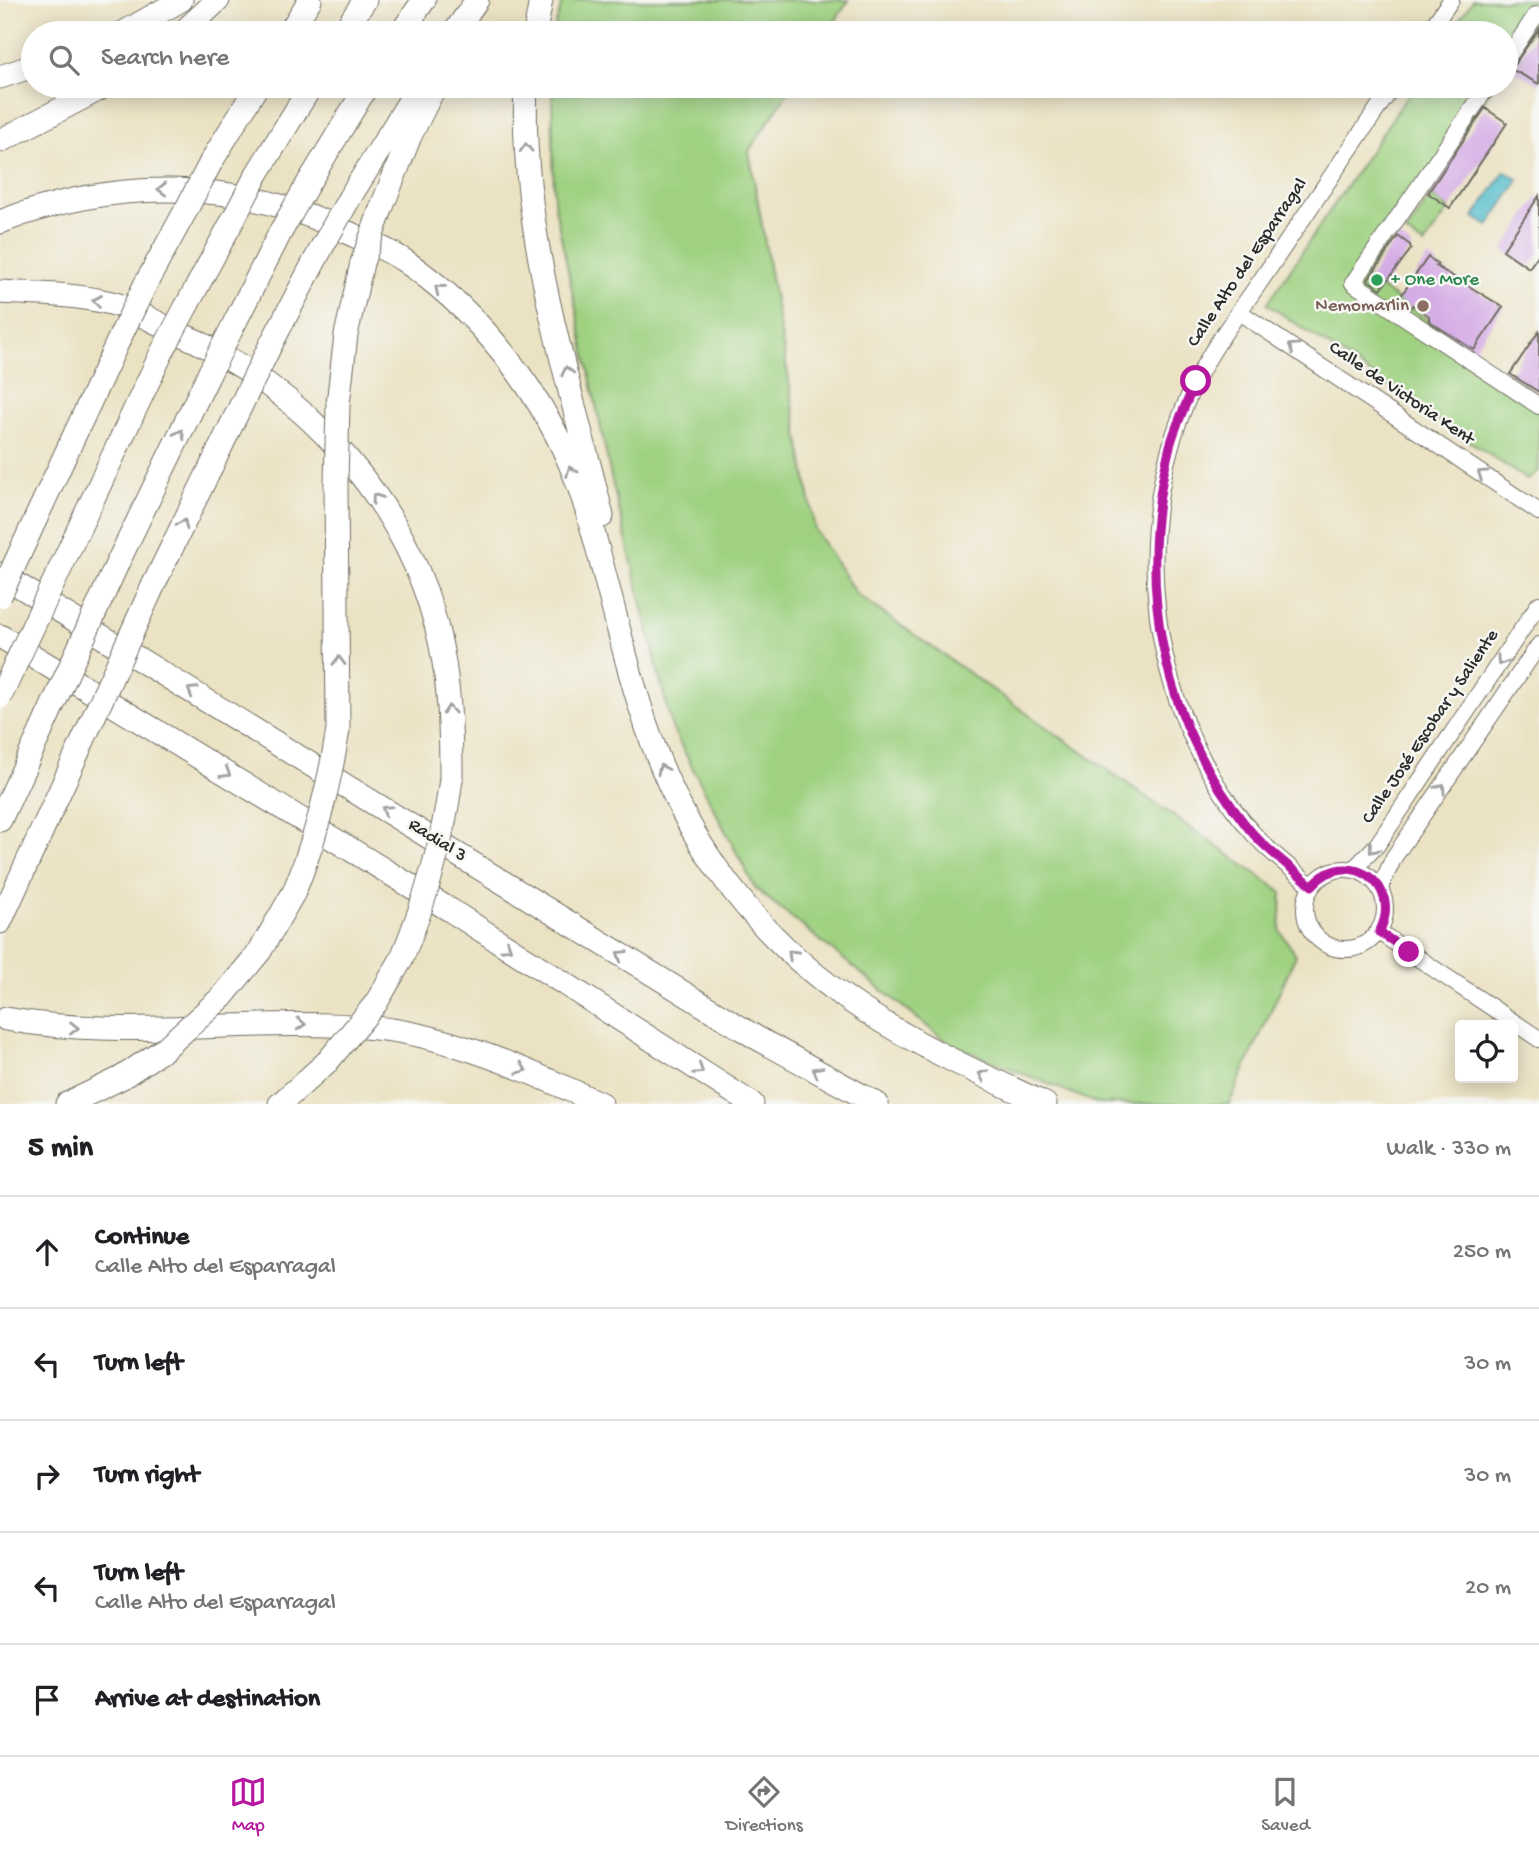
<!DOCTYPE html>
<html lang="en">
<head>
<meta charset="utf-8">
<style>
	body { margin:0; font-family:"Gochi Hand",sans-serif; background:#f6f6f6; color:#202124 }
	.controls { position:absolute; right:21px; bottom:21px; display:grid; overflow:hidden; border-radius:7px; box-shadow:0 4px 18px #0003 }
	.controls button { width:63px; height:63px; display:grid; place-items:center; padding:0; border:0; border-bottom:2px solid #e0e0e0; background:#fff; color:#202124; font:35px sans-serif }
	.stop { position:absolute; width:21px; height:21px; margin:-16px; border:5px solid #b5179e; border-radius:50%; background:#fff }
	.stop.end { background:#b5179e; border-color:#fff; box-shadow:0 2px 7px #0008 }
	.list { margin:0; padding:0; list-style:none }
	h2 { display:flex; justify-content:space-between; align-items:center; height:91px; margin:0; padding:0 28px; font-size:30px }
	h2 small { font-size:23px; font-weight:400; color:#757577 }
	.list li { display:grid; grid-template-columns:46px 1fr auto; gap:21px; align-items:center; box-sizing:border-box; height:112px; padding:0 28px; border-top:2px solid #e0e0e0 }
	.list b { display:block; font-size:26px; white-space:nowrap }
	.list p { margin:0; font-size:23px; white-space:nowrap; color:#757577 }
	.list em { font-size:23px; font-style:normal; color:#757577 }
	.icon { flex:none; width:38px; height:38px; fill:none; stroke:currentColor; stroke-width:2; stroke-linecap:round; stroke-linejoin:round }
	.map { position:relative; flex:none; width:1539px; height:1104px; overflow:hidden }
	.search { position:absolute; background:#fff; box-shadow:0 4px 18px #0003; left:21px; right:21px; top:21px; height:77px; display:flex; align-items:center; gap:18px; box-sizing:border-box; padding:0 24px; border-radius:38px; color:#757577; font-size:26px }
	.sheet { height:651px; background:#fff }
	nav { display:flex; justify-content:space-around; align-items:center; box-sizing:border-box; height:98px; border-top:2px solid #e0e0e0; background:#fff; font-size:19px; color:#757577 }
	nav a { display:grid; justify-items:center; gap:4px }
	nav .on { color:#b5179e }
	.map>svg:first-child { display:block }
</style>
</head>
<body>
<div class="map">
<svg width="1539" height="1104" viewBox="0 0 1539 1104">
	<rect width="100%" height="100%" fill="#f6f6f2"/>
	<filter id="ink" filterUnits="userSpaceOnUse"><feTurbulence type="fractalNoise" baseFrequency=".0143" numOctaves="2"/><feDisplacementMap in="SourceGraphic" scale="14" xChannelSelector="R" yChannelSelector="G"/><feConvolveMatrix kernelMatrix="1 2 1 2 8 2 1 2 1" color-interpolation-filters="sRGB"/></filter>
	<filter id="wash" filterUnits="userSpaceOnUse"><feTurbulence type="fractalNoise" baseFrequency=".00686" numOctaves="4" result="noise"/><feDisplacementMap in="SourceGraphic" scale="28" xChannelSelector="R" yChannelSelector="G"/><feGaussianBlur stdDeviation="1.57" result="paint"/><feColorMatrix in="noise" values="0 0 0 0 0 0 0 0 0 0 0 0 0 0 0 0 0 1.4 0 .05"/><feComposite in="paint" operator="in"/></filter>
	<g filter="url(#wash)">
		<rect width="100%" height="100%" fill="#ebe2c3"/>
		<!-- green -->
		<path fill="#9fd181" stroke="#657e56" stroke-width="2" d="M563,0H849L827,33H553Z
			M1473,0H1539V19L1506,68V33H1450Z
			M552,86H792L749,151L815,530L856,594L1282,892L1280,931L1296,955L1229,1104H1098L948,1043L755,888L672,728L611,477L554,203Z
			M1414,86H1494L1365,277L1539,396V471L1527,480L1267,304Z
			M1431,196L1449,209L1424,245L1406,233Z"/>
		<!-- water -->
		<path fill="#50bccb" stroke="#3e747b" stroke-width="2" d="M1505,171L1519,180L1488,226L1474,217Z"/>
		<g id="blocks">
			<!-- building -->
			<path fill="#d5ade6" d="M1539,29V84L1511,69Z
				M1485,108L1507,123L1450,208L1428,193Z
				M1539,196V254L1529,268L1503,250Z
				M1398,236L1410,245L1411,249L1381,289L1368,280Z
				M1428,257L1438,264L1436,266L1503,307L1474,350L1429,321V316L1413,305L1410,308L1398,300Z
				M1539,331V392L1510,374Z"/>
		</g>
	</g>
	<g filter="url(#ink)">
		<use href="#blocks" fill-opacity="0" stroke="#6e6b60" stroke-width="2"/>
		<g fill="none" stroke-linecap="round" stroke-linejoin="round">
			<!-- minor casing -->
			<g stroke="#6e6b60" stroke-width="18">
				<path id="minor" d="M1428,33L1451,0
					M1506,60L1536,15
					M1488,86L1353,283L1539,406
					M1239,312L1539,512
					M1305 909a40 40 0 1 1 80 0a40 40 0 1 1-80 0Z
					M1354,869L1377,845L1539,604
					M1312,886C1290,867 1264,848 1246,825C1146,703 1126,522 1196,381C1215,342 1244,306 1268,270C1309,209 1351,147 1393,86
					M1380,888L1394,857L1539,645
					M1379,932L1539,1039"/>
			</g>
			<!-- highway casing -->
			<g stroke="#6e6b60" stroke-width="25">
				<path id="highway" d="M123,33L181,0
					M182,33L218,0
					M289,33L310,0
					M343,33L365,0
					M401,33L424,0
					M454,33L477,0
					M535,33L541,0
					M0,77L33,66
					M526,86C519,230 568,376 602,516
					M0,141L105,86
					M211,162L257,86
					M257,174L311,86
					M309,182L367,86
					M350,197L419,86
					M381,209L410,136L435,86
					M0,222C109,180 230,177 336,227C358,238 384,247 405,261C490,320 558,412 587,511C625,638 639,759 718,870C806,994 912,1043 1045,1104
					M145,285L186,210
					M0,292C37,294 75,294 111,303C132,308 154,322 174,331C304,386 412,505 441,646C450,690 451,735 451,779
					M187,305L234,218
					M235,322L281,231
					M270,346L322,247
					M338,404L346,335L362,263
					M336,484L338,730
					M36,518L120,337
					M74,539L161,354
					M118,562L209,374
					M0,574L757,1038L877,1104
					M153,586L246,395
					M0,636L450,910L752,1104
					M0,820L41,731
					M0,922L76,756
					M222,997L260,951L294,892
					M376,1003L401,960
					M6,1019C128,1041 253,1016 376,1028C449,1035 535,1073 601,1104
					M67,1104L121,1078L163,1050
					M280,1104L328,1061"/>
			</g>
			<!-- minor -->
			<use href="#minor" stroke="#fff" stroke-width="16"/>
			<!-- highway -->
			<use href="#highway" stroke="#fff" stroke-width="23"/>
			<!-- highway-bridge casing -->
			<g stroke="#6e6b60" stroke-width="25" stroke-linecap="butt">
				<path id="highway-bridge" d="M186,210L211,162
					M234,218L257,174
					M281,231L309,182
					M322,247L350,197
					M362,263L381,209
					M120,337L145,285
					M161,354L187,305
					M209,374L235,322
					M246,395L270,346
					M336,484L338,404
					M0,596L36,518
					M0,697L74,539
					M41,731L118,562
					M76,756L153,586
					M294,892C316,838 329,787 338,730
					M401,960C426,900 443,843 451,779
					M163,1050L222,997
					M328,1061L376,1003"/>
			</g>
			<!-- highway-bridge -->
			<use href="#highway-bridge" stroke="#fff" stroke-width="23"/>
		</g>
		<!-- one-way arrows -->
		<defs><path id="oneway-chevron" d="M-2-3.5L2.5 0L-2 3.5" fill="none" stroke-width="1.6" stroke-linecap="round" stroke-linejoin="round" transform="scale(1.75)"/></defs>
		<g stroke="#a0a0a0">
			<use href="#oneway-chevron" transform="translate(526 148) rotate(-92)"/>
			<use href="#oneway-chevron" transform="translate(162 189) rotate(179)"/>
			<use href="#oneway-chevron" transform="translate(439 289) rotate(-141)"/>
			<use href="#oneway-chevron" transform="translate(97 301) rotate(-171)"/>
			<use href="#oneway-chevron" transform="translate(1293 347) rotate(-146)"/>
			<use href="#oneway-chevron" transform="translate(567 371) rotate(-103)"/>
			<use href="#oneway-chevron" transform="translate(180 434) rotate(-64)"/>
			<use href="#oneway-chevron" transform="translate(571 471) rotate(-112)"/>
			<use href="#oneway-chevron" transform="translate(1482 474) rotate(-146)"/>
			<use href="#oneway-chevron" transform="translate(376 498) rotate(-125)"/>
			<use href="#oneway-chevron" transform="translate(183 524) rotate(-64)"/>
			<use href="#oneway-chevron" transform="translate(339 661) rotate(-89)"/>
			<use href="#oneway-chevron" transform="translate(1501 661) rotate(124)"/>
			<use href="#oneway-chevron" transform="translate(192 691) rotate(-148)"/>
			<use href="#oneway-chevron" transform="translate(449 710) rotate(-94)"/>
			<use href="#oneway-chevron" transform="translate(662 769) rotate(-115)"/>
			<use href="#oneway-chevron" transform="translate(226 773) rotate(32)"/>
			<use href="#oneway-chevron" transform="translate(1441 788) rotate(-56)"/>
			<use href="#oneway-chevron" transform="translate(386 810) rotate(-148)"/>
			<use href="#oneway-chevron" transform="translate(1373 849) rotate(129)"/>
			<use href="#oneway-chevron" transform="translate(507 947) rotate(33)"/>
			<use href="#oneway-chevron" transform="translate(792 954) rotate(-136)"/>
			<use href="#oneway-chevron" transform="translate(621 955) rotate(-148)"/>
			<use href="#oneway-chevron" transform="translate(301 1024) rotate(3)"/>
			<use href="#oneway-chevron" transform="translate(74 1028) rotate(1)"/>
			<use href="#oneway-chevron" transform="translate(522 1069) rotate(21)"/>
			<use href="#oneway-chevron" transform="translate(699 1070) rotate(33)"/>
			<use href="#oneway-chevron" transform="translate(817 1071) rotate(-151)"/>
			<use href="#oneway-chevron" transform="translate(983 1075) rotate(-155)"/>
		</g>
	</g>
	<g fill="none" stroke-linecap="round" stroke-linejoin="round" filter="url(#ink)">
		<!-- route -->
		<path stroke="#b5179e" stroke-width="9" d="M1196,381C1187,402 1176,424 1170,446C1136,579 1159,715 1245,824C1263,848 1290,866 1312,886C1347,845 1405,885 1379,932L1409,952"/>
	</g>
	<!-- markers -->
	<circle fill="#2e9e5b" stroke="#f6f6f2" stroke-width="2.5" cx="1377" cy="280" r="7"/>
	<circle fill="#8d6e63" stroke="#f6f6f2" stroke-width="2.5" cx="1423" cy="306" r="7"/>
	<g text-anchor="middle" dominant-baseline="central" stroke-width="5" stroke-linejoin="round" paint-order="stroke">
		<!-- street labels -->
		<g font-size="19" fill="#2b2b2b" stroke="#f6f6f2">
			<text transform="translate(1248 263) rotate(-56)">Calle Alto del Esparragal</text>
			<text transform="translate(1401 394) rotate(34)">Calle de Victoria Kent</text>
			<text transform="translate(1431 727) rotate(-56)">Calle José Escobar y Saliente</text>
			<text transform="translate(437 841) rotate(32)">Radial 3</text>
		</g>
		<!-- leisure labels -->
		<g font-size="19" fill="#27864d" stroke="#f6f6f2" text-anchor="start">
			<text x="1391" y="280">+ One More</text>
		</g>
		<!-- education labels -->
		<g font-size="19" fill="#785e54" stroke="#f6f6f2" text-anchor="end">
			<text x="1409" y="306">Nemomarlin</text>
		</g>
	</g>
</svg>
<div class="controls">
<button><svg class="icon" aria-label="locate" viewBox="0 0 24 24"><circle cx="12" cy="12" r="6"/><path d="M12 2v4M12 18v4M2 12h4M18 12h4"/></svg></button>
</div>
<div class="stop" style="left:1196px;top:381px"></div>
<div class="stop end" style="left:1409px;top:952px"></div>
<div class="search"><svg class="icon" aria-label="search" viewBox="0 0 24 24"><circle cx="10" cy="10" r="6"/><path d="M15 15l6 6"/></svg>Search here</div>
</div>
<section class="sheet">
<h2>5 min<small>Walk · 330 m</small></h2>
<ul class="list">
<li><svg class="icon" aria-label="ahead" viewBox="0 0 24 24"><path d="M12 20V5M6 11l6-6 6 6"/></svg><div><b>Continue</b><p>Calle Alto del Esparragal</p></div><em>250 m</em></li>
<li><svg class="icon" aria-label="left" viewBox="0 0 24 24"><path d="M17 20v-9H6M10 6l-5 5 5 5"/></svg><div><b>Turn left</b></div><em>30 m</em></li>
<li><svg class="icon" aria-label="right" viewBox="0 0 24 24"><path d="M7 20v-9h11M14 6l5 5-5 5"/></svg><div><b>Turn right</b></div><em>30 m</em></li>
<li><svg class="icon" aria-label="left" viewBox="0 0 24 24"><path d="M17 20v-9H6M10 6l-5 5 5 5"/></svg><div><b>Turn left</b><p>Calle Alto del Esparragal</p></div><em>20 m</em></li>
<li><svg class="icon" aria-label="arrive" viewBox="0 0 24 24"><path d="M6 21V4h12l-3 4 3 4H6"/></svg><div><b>Arrive at destination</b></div></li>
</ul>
</section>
<nav>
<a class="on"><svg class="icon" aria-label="map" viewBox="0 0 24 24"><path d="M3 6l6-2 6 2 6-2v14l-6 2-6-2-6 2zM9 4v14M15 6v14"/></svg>Map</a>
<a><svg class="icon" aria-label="directions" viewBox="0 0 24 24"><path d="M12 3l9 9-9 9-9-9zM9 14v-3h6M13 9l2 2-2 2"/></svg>Directions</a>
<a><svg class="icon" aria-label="saved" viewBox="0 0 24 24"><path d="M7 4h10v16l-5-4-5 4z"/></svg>Saved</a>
</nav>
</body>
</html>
